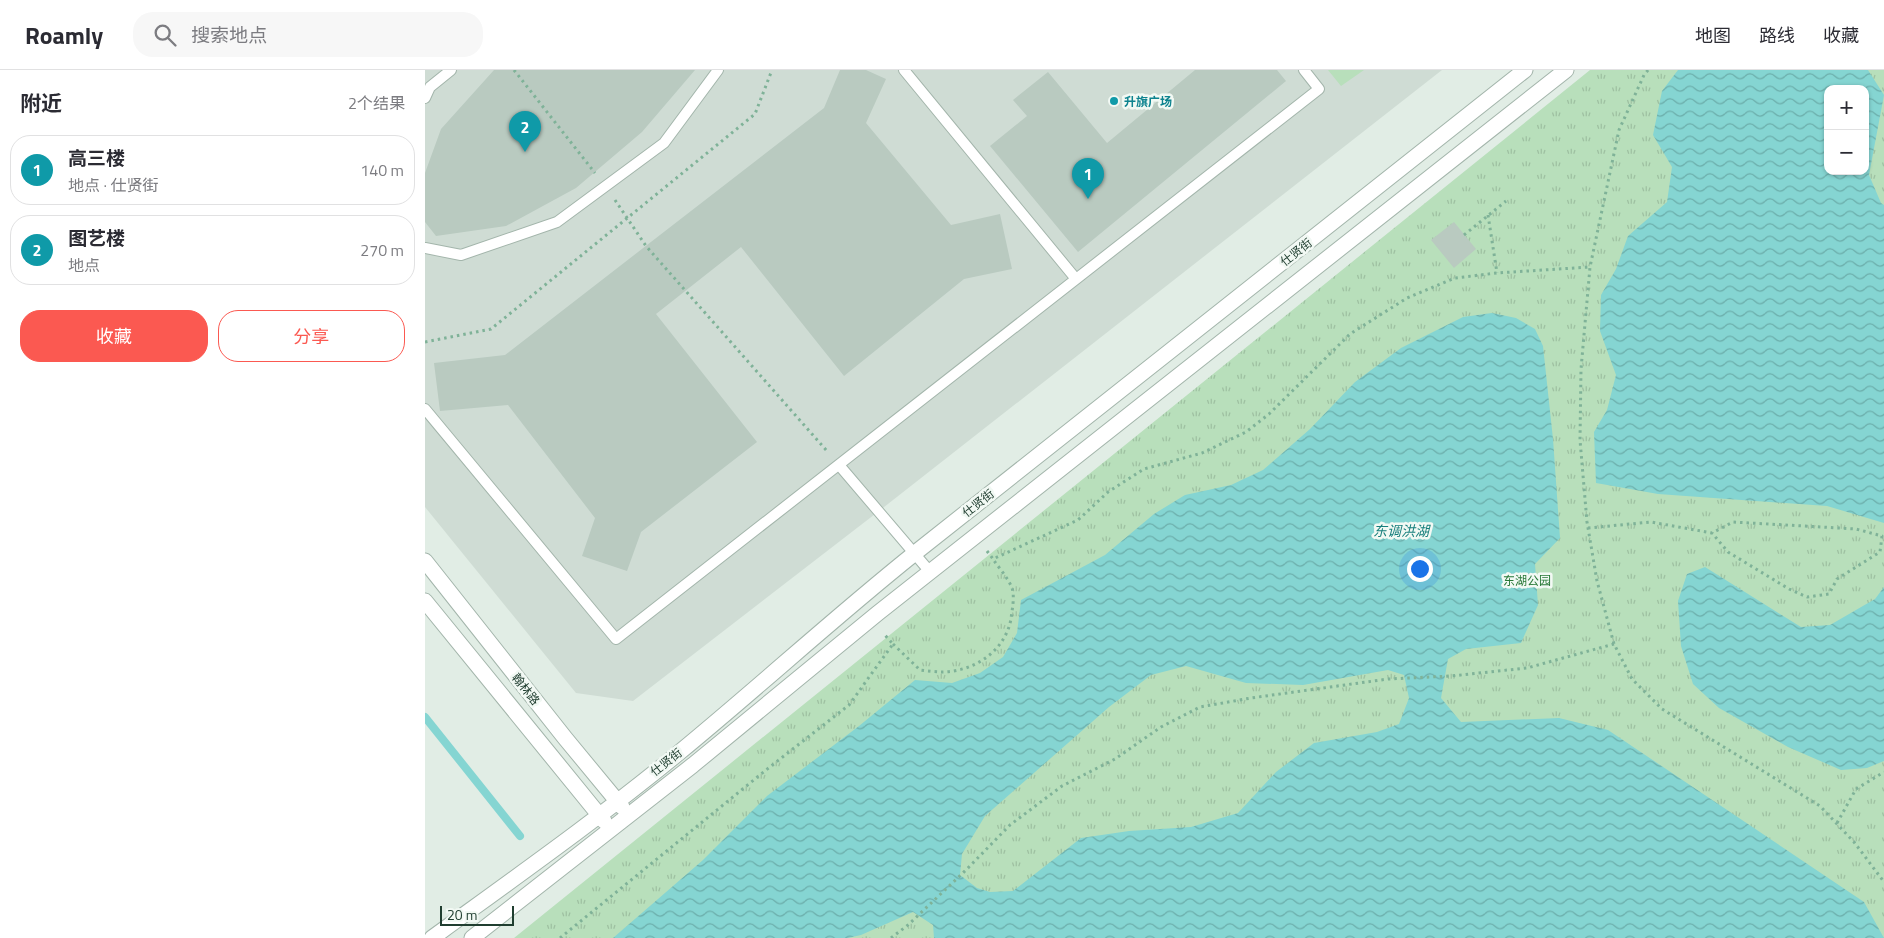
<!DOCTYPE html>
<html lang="zh">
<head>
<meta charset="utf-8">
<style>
	body { margin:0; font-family:"Titillium Web","Noto Sans SC",sans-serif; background:#f7f7f7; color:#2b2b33 }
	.controls { position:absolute; right:15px; top:15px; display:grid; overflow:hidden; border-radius:10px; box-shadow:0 1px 4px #0004 }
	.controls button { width:45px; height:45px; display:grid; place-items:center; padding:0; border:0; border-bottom:1px solid #e1e1e2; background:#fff; color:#2b2b33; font:25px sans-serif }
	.scale { position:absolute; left:15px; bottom:12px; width:74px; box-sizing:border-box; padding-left:5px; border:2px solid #203e30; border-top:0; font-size:14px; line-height:18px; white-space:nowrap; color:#203e30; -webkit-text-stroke:4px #f2f9f4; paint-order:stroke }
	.you { position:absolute; left:994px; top:498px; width:18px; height:18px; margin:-12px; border:4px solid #fff; border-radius:50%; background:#1a73e8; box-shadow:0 0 0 8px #1a73e833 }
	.badge { display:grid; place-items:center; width:32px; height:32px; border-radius:50%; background:#fb5951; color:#fff; font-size:16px; font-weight:700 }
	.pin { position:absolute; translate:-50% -41px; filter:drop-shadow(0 1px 2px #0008) }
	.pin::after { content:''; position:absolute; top:26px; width:18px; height:15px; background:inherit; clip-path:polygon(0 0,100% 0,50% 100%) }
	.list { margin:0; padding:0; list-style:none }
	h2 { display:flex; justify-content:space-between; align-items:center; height:65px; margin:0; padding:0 20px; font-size:21px }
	h2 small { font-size:16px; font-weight:400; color:#7c7c81 }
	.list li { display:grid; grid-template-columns:32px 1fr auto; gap:15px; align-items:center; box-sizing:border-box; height:70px; margin:0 10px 10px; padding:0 10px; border:1px solid #e1e1e2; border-radius:20px }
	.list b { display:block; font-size:19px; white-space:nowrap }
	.list p { margin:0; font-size:16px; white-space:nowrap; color:#7c7c81 }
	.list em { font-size:16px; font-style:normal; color:#7c7c81 }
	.actions { display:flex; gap:10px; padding:15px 20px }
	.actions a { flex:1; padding:11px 0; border:1px solid #fb5951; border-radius:20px; text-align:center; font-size:18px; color:#fb5951 }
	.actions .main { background:#fb5951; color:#fff }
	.icon { flex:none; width:28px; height:28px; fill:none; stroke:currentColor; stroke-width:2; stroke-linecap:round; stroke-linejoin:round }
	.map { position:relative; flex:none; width:1459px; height:868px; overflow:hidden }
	header { display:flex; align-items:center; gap:30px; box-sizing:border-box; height:70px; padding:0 25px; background:#fff; border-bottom:1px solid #e1e1e2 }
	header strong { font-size:24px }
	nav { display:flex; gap:28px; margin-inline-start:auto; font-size:18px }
	.search { width:350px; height:45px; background:#f7f7f7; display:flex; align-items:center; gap:12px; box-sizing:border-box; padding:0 18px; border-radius:20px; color:#7c7c81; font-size:19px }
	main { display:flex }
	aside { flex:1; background:#fff }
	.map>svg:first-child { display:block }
</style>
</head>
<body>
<header>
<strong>Roamly</strong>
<div class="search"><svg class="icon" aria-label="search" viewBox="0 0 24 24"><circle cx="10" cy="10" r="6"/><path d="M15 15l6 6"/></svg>搜索地点</div>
<nav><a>地图</a><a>路线</a><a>收藏</a></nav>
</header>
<main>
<aside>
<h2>附近<small>2个结果</small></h2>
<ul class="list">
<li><span class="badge" style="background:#0f9aa8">1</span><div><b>高三楼</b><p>地点 · 仕贤街</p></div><em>140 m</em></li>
<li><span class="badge" style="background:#0f9aa8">2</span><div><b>图艺楼</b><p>地点</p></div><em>270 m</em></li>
</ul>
<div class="actions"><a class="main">收藏</a><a>分享</a></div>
</aside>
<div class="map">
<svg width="1459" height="868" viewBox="0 0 1459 868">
	<defs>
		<pattern id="park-tufts" width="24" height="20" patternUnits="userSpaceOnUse" patternTransform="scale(1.25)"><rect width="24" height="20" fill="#b8dfbb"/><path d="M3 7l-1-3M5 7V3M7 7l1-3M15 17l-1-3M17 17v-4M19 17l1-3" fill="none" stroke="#9ec0a1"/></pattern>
		<pattern id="water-waves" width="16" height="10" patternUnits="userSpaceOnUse" patternTransform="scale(1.25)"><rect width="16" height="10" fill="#85d5d2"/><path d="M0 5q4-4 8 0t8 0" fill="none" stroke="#6caeab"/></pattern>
	</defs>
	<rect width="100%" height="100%" fill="#e1ede5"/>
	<!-- built -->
	<path fill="#cfdcd4" d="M0,0H1017L454,441L208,631L151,623L0,437Z"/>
	<!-- grass -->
	<path fill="#b8dfbb" d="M903,0H939L916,16Z"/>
	<!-- park -->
	<path fill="url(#park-tufts)" fill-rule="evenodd" d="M1165,0H1459V868H89ZM1403,19H1440V101H1403Z"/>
	<!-- water -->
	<path fill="url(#water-waves)" fill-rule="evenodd" d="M1253,0H1443L1459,25L1444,105L1456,133L1459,135V453L1402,436L1233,424L1171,413L1169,362L1182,340L1191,305L1175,261L1176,225L1191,199L1203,166L1242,132L1247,97L1228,65L1237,21ZM1403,19H1440V101H1403Z
		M1067,243L1091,248L1110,259L1118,276L1128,369L1135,468L1110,494L1113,535L1096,573L1041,579L1023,589L1016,628L1036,652L1134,648L1183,660L1439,832L1459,868H509L508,855L488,842L436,865L423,868H188L278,790L342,726L434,656L490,610L527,613L555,603L578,587L592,563L596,530L680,485L729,444L760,425L806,415L838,400L885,359L930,312L976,278L1038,247ZM761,596L821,613L878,615L963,600L979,605L984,628L974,654L952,662L889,673L851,702L813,743L766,757L704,761L656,768L588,821L565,822L552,818L535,805L537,784L560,746L684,637L726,605Z
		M1280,497L1376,557L1405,555L1450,529L1459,517V691L1442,698L1416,700L1363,677L1294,638L1268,614L1256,576L1253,531L1262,504Z"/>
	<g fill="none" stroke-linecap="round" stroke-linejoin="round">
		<!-- stream -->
		<path stroke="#85d5d2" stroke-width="8" d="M0,647L95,766"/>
	</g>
	<!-- building -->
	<path fill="#b9cac0" d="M69,0H270L217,62L151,118L81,156L11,166L0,152V103L16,59Z
		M415,0H441L461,9L441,53L526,155L575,144L587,199L539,209L419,306L316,177L231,244L332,372L216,462L202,501L157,486L170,448L83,335L15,341L9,293L80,285L399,38Z
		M770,0H852L861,11L653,182L565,76L602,46L588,30L623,2L682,73Z
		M1029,152L1051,179L1029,198L1006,170Z"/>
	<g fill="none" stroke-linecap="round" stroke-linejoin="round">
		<!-- service casing -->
		<g stroke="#a3b5ab" stroke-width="12">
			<path id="service" d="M479,0L651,209
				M0,28L5,17L26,0
				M0,178L36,185L132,152L239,73L293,0
				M0,339L191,569L894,19L879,0
				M414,395L506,503"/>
		</g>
		<!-- tertiary casing -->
		<g stroke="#a3b5ab" stroke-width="17">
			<path id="tertiary" d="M0,491L140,668L197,737
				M0,531L179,751
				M7,868C91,807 176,747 256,681C335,616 410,547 490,483L1100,0
				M47,868L268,695L453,543L1141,0"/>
		</g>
		<!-- path -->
		<path stroke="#7fb298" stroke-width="3" stroke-dasharray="2.5 4" stroke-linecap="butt" d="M89,0L170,103
			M1223,0L1219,5L1194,60L1165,197L1156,299L1155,370L1162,452L1172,511L1189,574L1207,609L1237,639L1395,736L1429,772L1459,812
			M190,130L221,176L402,381
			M1063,145L1072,203
			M1039,165L1081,131
			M0,272L66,259L330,44L347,0
			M1163,458L1226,452L1287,463L1308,452L1431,459L1457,466L1455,482L1412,509L1404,524L1382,527L1364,519L1303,482L1287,463
			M562,481L568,489L653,450L683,422L719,399L777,383L821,362L844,344L925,264L982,228L1030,208L1072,203L1165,197
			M468,574L495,600C503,601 511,602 518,602C550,601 580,581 586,549C587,540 590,527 587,518C583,508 574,498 568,489
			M1412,753L1431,719L1459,702
			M135,868L341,700L424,635L468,574L458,563
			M466,868L483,855L541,800L585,755L637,716L690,689L736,657L775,637L826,628L963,609L1026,606L1102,598L1189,574"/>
		<!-- service -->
		<use href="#service" stroke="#fff" stroke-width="10"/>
		<!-- tertiary -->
		<use href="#tertiary" stroke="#fff" stroke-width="15"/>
	</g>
	<!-- markers -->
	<circle fill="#0f9aa8" stroke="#f2f9f4" stroke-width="2" cx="689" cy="31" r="5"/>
	<g text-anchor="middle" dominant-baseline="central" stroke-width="5" stroke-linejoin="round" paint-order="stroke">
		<!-- culture labels -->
		<g font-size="12" font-weight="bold" fill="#0d838f" stroke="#f2f9f4" text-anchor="start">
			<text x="699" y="31">升旗广场</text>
		</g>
		<!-- street labels -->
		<g font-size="12" fill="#203e30" stroke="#f2f9f4">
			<text transform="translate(871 182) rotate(-38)">仕贤街</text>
			<text transform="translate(553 433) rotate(-38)">仕贤街</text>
			<text transform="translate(101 619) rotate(52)">翰林路</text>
			<text transform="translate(241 692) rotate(-38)">仕贤街</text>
		</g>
		<!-- park labels -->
		<g font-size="12" fill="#287837" stroke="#f2f9f4">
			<text x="1102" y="510">东湖公园</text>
		</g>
		<!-- water labels -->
		<g font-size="14" font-style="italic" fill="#167e7b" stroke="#f2f9f4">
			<text x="976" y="460">东调洪湖</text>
		</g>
	</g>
</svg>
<div class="controls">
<button>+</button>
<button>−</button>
</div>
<div class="scale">20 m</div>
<div class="you"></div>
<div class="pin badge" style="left:663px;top:129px;background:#0f9aa8">1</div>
<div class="pin badge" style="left:100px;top:82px;background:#0f9aa8">2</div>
</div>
</main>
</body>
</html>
